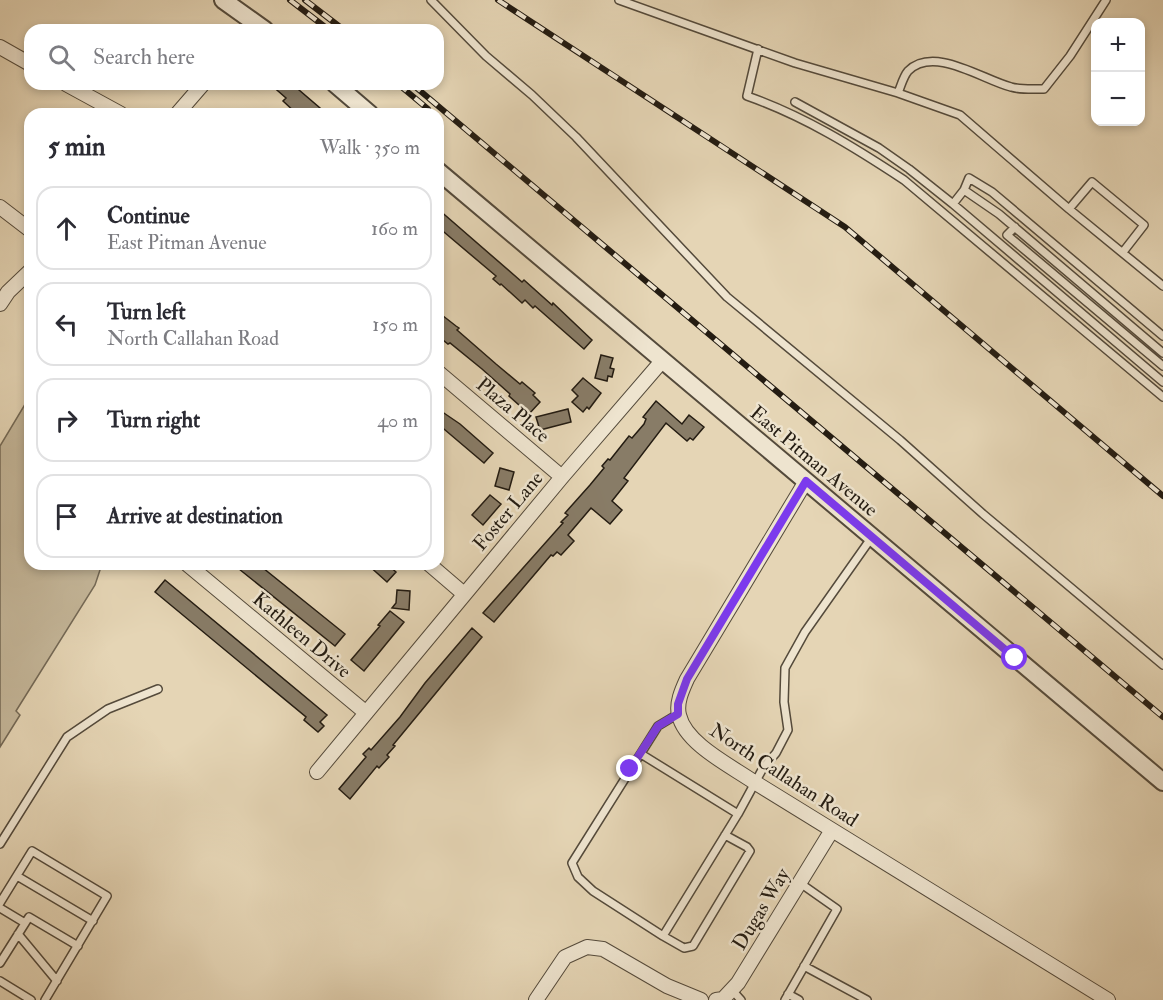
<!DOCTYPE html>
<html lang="en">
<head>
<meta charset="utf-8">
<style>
	body { margin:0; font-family:"IM FELL Double Pica",serif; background:#f7f7f7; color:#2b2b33 }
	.controls { position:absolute; right:18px; top:18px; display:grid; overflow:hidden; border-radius:12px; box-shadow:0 3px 9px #0003 }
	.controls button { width:54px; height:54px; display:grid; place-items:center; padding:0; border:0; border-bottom:2px solid #e1e1e2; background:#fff; color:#2b2b33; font:30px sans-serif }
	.stop { position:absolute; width:18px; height:18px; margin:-14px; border:4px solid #7c3aed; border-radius:50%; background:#fff }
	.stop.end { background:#7c3aed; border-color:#fff; box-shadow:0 2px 6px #0008 }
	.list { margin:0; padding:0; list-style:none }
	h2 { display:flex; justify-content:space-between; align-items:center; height:78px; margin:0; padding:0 24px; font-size:26px }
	h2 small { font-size:20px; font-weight:400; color:#7c7c81 }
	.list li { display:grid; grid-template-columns:39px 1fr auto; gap:18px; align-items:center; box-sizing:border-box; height:84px; margin:0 12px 12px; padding:0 12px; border:2px solid #e1e1e2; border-radius:18px }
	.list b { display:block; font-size:22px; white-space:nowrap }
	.list p { margin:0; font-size:20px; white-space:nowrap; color:#7c7c81 }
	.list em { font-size:20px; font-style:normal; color:#7c7c81 }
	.icon { flex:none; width:33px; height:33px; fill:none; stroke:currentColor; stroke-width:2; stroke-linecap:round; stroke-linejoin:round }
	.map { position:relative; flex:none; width:1163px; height:1000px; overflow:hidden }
	.search { position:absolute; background:#fff; box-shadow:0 3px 9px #0003; left:24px; top:24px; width:420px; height:66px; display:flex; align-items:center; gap:15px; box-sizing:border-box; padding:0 21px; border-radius:18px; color:#7c7c81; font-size:22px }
	.panel { position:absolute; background:#fff; box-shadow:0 3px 9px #0003; left:24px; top:108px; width:420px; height:462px; border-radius:18px }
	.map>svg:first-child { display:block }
</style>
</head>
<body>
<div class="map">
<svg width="1163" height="1000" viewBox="0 0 1163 1000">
	<rect width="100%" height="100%" fill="#e5d5b5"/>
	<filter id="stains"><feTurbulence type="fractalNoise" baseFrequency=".00333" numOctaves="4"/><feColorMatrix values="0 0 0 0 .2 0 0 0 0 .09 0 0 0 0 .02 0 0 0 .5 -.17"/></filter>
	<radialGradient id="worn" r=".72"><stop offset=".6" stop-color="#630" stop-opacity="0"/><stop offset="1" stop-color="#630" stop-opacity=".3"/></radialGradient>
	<!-- green -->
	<path fill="#c4b699" stroke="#746956" stroke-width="1.5" d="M30,396V564H102L95,585L16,711L20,715L0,747V446Z"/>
	<!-- building -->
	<path fill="#887c67" stroke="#241c12" stroke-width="1.5" d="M270,84H292L327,114H297L283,101L286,98Z
		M438,209L522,282L524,280L552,305L553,303L592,340L584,349L535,306L533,308L525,300L522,303L501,284L500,285L493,279L496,276L438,227Z
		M438,312L456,326L459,328L457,330L496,364L520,384L522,382L535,393L533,395L540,402L529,414L509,396L510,394L482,369L450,343L448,344L438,336Z
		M601,355L613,358L610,368L614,369L612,377L608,376L607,381L595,378Z
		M583,378L601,393L589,409L587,407L583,412L572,402L578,396L572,390Z
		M656,401L682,424L689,415L704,427L693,440L690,438L687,441L666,423L624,478L628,481L612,501L622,510L610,524L591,508L568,535L574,541L561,555L557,552L553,556L551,555L494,622L483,613L563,523L561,522L568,515L565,513L590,485L604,468L602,466L608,459L610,460L629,436L632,438L644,424L646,419L643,417Z
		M438,409L460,424L493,453L484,463L438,424Z
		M568,409L571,422L540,430L536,417Z
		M500,468L514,472L509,490L495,486Z
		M490,495L501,504L483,525L472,515Z
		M243,564H258L345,634L335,646L239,569Z
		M367,564H387L396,572L387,582Z
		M165,580L327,715L320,722L324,726L318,732L304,720L306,717L155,592Z
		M397,590L410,591L409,610L392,608L396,603Z
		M390,611L404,622L364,671L351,660L380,626L378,625Z
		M472,628L482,637L393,745L395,746L387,755L389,757L379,768L377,766L350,799L339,789L366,757L363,754L369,748L371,750L400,717L425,683Z"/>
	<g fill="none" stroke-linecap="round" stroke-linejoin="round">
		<!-- service casing -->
		<g stroke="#544a3b" stroke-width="10">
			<path id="service" d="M431,0L486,56L532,95L576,137L727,297L900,440L983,514L1163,665
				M619,0L795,63L898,93L960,115L1069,209L1163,286
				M758,49L747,96C804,116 854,147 904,180L1163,397
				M898,93C901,86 903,77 908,71C934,45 983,80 1011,87C1021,90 1033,89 1044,89L1070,56L1106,0
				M795,102L879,148L909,169L953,204L1163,382
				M964,190L999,214L1163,353
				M953,204L964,190L969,178L992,192L1163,336
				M1069,209L1092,182L1144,225L1123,252
				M1015,227L1007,235L1163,366
				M678,714L658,726L572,863L578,877L593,891L663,936L738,814L763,768L776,753L788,730L784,702L785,668L805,632L872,537
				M641,754L738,814
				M0,844L67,737L108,709L158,689
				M17,876L93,921
				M0,903L32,851L107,896L45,1000
				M0,908L25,923
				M18,934L57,981
				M663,936L684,948L693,946L750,851L747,847L725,835
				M0,963L29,917L78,946
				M804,966L867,1000
				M0,981L31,1000
				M732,990L741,1000
				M788,994L799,1000
				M785,1000L837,909L800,883"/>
		</g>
		<!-- minor casing -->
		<g stroke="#544a3b" stroke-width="16">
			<path id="minor" d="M0,47L30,64
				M66,84L121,114
				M177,114L203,84
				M0,207L30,230
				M0,304L8,292L30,271
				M438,372L562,477
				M806,481L687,679C682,690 676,703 679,715C685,743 729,765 751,780L1108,1000
				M187,564L365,712
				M429,564L464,594
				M317,772L562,477L662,361
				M536,1000L565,957L587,947L603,949L667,986L701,1000
				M716,1000L723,999L738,983L832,830"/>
		</g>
		<!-- tertiary casing -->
		<g stroke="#544a3b" stroke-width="20">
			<path id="tertiary" d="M223,0L265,30
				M335,84L370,114
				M438,171L1163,782"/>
		</g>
		<!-- service -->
		<use href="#service" stroke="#eee4cf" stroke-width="7"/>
		<!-- minor -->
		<use href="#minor" stroke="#eee4cf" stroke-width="14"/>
		<!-- tertiary -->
		<use href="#tertiary" stroke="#eee4cf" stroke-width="16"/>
		<!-- rail casing -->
		<g stroke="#241c12" stroke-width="6">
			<path id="rail" d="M290,0L329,30
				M305,0L344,30
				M498,0L845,227L1163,496
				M398,84L428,109
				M412,84L1163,717"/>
		</g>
		<!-- rail -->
		<use href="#rail" stroke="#eee4cf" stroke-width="4" stroke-dasharray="11" stroke-linecap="butt"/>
	</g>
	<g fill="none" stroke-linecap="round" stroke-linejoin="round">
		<!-- route -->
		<path stroke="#7c3aed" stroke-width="8" d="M630,769L658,726L678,714V704L687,679L806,481L1015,658"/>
	</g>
	<g text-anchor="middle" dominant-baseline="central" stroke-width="5" stroke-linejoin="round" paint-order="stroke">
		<!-- street labels -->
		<g font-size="20" fill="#241c12" stroke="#eee4cf">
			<text transform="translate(513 410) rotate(40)">Plaza Place</text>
			<text transform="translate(814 461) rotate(40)">East Pitman Avenue</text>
			<text transform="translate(508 511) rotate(-50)">Foster Lane</text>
			<text transform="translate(302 635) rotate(40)">Kathleen Drive</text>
			<text transform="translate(784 775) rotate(33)">North Callahan Road</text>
			<text transform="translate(761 909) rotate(-59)">Dugas Way</text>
		</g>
	</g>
	<rect width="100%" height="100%" filter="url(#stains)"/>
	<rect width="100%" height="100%" fill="url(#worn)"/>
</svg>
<div class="controls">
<button>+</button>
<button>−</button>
</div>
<div class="stop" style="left:1015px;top:658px"></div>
<div class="stop end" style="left:630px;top:769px"></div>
<div class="search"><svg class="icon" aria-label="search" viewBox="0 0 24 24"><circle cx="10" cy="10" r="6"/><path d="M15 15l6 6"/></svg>Search here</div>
<section class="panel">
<h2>5 min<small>Walk · 350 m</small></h2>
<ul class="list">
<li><svg class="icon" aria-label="ahead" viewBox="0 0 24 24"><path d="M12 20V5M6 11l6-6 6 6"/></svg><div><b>Continue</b><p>East Pitman Avenue</p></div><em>160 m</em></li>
<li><svg class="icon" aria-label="left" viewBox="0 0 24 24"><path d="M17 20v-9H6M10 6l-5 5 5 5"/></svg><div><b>Turn left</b><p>North Callahan Road</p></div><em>150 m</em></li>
<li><svg class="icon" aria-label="right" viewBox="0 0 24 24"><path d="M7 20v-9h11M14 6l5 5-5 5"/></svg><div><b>Turn right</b></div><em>40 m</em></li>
<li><svg class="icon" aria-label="arrive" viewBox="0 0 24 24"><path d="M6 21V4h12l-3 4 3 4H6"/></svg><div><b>Arrive at destination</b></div></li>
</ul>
</section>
</div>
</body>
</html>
